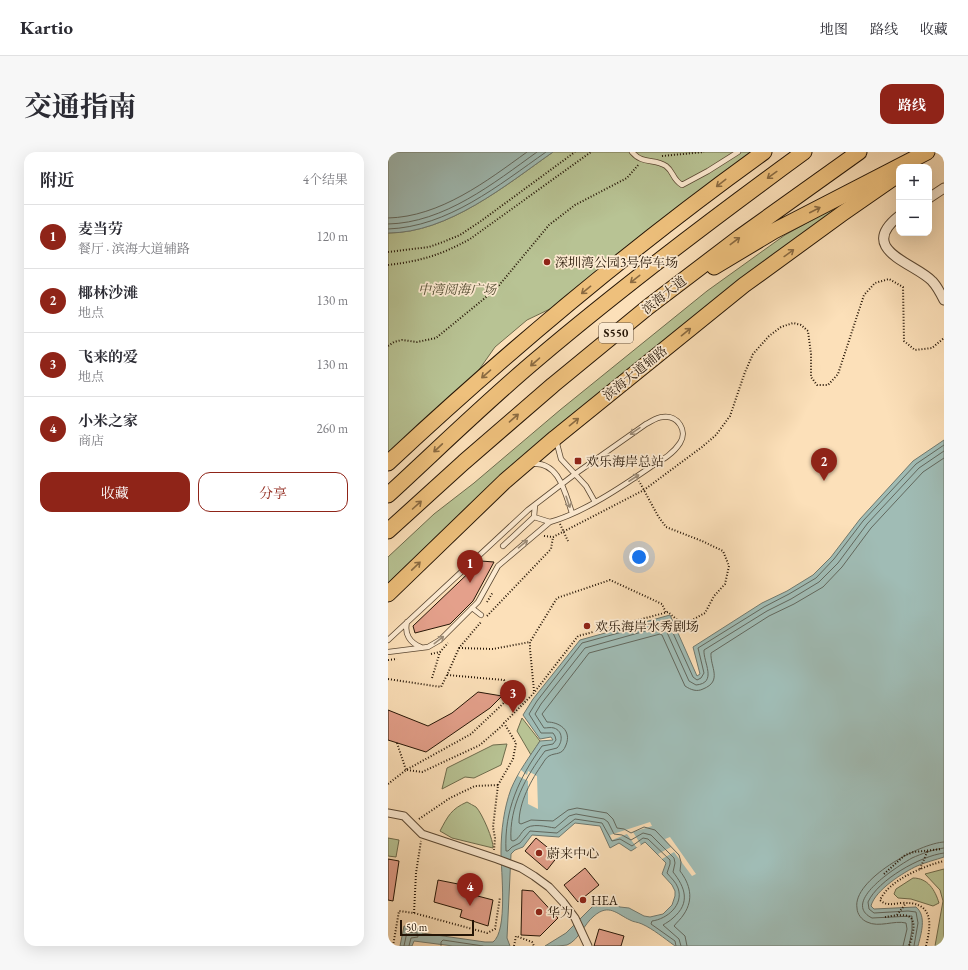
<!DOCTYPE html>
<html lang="zh">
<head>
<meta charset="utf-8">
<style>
	body { margin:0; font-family:"EB Garamond","Noto Serif SC",serif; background:#f7f7f7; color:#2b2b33 }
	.controls { position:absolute; right:12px; top:12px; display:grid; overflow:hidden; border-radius:8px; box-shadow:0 4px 16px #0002 }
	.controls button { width:36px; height:36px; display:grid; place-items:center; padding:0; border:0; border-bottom:1px solid #e1e1e2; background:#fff; color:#2b2b33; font:20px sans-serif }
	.scale { position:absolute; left:12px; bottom:10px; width:74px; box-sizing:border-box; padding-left:4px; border:2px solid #251506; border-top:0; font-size:11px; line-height:14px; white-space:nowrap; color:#251506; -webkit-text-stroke:3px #fdebd2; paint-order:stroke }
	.you { position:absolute; left:251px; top:405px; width:14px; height:14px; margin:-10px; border:3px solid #fff; border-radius:50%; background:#1a73e8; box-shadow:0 0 0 6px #1a73e833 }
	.badge { display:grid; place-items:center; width:26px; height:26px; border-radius:50%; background:#8f2418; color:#fff; font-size:13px; font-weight:700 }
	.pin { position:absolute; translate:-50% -33px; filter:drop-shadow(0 1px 2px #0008) }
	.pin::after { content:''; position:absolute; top:21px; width:14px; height:12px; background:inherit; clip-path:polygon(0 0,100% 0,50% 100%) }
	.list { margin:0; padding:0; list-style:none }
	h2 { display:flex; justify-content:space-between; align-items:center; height:52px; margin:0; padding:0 16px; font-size:17px }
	h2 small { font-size:13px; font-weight:400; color:#7c7c81 }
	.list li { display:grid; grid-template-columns:26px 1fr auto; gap:12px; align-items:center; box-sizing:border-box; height:64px; padding:0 16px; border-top:1px solid #e1e1e2 }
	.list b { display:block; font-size:15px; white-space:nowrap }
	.list p { margin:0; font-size:13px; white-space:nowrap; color:#7c7c81 }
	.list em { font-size:13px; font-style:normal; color:#7c7c81 }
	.actions { display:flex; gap:8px; padding:12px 16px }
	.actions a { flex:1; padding:9px 0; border:1px solid #8f2418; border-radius:12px; text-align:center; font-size:14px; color:#8f2418 }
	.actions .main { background:#8f2418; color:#fff }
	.map { position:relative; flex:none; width:556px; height:794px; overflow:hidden; border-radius:12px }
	header { display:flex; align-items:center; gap:24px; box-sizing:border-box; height:56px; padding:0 20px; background:#fff; border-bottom:1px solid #e1e1e2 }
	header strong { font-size:19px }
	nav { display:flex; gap:22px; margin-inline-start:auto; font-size:14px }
	.intro { display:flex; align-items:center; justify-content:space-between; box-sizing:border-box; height:96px; padding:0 24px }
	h1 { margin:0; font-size:28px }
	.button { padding:10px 18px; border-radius:12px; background:#8f2418; color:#fff; font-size:14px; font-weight:700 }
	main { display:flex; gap:24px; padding:0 24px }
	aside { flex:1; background:#fff; border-radius:12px; box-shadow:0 4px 16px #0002 }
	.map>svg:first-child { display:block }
</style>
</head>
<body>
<header>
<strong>Kartio</strong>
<nav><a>地图</a><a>路线</a><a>收藏</a></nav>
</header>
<div class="intro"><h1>交通指南</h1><a class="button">路线</a></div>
<main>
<aside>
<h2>附近<small>4个结果</small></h2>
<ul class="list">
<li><span class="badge">1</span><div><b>麦当劳</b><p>餐厅 · 滨海大道辅路</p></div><em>120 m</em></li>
<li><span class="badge">2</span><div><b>椰林沙滩</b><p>地点</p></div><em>130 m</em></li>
<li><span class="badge">3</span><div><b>飞来的爱</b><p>地点</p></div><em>130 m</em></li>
<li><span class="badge">4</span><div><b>小米之家</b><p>商店</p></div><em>260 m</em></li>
</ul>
<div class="actions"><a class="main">收藏</a><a>分享</a></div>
</aside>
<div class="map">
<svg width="556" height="794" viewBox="0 0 556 794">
	<rect width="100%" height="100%" fill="#fce0b9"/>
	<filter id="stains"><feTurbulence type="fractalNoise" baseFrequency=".005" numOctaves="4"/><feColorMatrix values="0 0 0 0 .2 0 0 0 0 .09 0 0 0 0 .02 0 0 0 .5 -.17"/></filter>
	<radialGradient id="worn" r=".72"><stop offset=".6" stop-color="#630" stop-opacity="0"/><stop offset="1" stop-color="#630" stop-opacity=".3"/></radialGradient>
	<!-- green -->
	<path fill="#b8c394" stroke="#6e6c4d" d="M165,0H367L164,156L139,168L107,195L88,222L0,303V81C60,81 118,33 165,0Z
		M462,47L81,354L0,431V405L46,362L86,331L172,258L319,139L397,83Z
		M134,566L152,589L143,603L129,579Z
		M119,592L113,613L86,626L77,625L54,637L59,616L105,593Z
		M79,650C82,652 85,653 88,655C94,661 106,689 105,696L64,686L52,679C60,664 63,657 79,650Z
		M0,686L11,688L8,705L0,704Z
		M556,717V794H547L555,749L552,738L537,722Z
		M525,726C540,726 547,738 551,751L545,754L523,747L510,746L506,742L508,737Z"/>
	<!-- water -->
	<path fill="#a0bcb5" stroke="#6f796f" d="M0,0H165C118,33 60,81 0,81Z
		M556,288V705C547,708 538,710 529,714C516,720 487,738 483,754L486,757L528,755C539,764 533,782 530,794H287C276,786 265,777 254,772C250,770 245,770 242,768C229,762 221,751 206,764C196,772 191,788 179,793C173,794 164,794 157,794L178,781L207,752L214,749H219L232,755L241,756L256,764L262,765L275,762L284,753L287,744V739L284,733L274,722L278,711L257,690L243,699L231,691L222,696L212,674L187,671L171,685L144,683L135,695L127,698L123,702L119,786L122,794H65L26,789L24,794H12L16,774L34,777V781L97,790H105C120,779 113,719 113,700C113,679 116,656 123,637C130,620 142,604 152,589L165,588L163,585L152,587L135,563L145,547L192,488L282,463L309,524L312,522L305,495L374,451L399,439L425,423L443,405L472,367L525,309Z"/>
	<!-- pier -->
	<path fill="#fce0b9" d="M133,618L139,623L140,619L149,624L150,657L140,652V629L130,624Z
		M262,670L264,674L245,680L253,693L249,696L239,682L224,688L222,683Z
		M282,685L308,722L304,724L286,700L274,707L270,702L283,695L277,687Z"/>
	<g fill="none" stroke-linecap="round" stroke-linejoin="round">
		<!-- shore -->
		<path stroke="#62685e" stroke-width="1" d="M0,66C52,65 99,29 139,0
			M0,72C56,71 106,31 149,0
			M0,77C60,75 111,33 158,0
			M16,794L19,780L29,781L30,785L23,786L21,794
			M53,794V790L55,788L95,794
			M288,794L287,789L263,772L264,769C279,767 296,753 290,736C288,730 283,726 279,721L282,712V708L260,687L255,686L244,694L232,687L224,689L214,671L187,667L169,681L142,679L132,691L124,695L120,699H118C116,658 131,626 154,594L165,592L168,588L167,584L165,581H153L141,562L149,549L194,491L278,468L280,470L305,525L309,528L313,526L316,521L310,496L376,455L401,442L428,426L446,407L475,369L528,312L556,293
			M293,794L291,787L275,773C278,771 282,769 285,766C303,751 297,735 285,720L287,711L286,706L263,683L255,681L243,688L234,683L226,682L220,670L216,667L188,662L181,664L167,676C159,675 143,670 136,678C132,682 131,687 125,689L123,688C121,655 138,624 157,599L169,596C175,590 175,579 166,576C163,575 159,576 156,576L147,562L153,552L197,496L275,474L277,476L301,529L308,533C330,531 315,510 316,498L379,459L403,447L431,430L450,411L479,372L531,316L556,299
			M299,794L297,784L286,774C289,770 293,767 296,762C306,747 302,732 292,719L293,710L291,703L267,678L256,675L243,681L236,677L229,676L225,667L219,661L189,656L180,658L165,669L143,668L133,672L131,671C131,650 143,628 155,611C156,609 159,605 161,604C168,600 174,604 178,593C184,578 171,570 159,570L154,562L201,501L272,482L274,483L297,534C303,538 309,540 315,537C335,529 322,515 323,501L381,464L406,452L435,435L454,415L483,376L535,320L556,306
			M515,794L519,777L518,771C506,768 491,776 479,770C474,768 469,762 469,756C464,728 532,691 556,690
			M521,794L524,778V764L484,766C452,750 510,714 524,706C533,702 546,697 556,696
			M526,794L530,771L528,760L520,759L486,761L481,757L480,750C490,728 532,704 556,701"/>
	</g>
	<!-- building -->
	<path fill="#e4a08b" stroke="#251506" d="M93,409L106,410L85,449L62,472L27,481L25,474Z
		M90,540L114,544L102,556L38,600L0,588V558L40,574L64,561Z
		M148,686L170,704L159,718L137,699Z
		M0,707L11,709L5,749L0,748Z
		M197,716L211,733L190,750L176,733Z
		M50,728L80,734L78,741L105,748L100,774L72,765L74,758L46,750Z
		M134,738L145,739L170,766L152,784L133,783Z
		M211,777L236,784L233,794H206Z"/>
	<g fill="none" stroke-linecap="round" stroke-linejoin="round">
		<!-- service casing -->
		<g stroke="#5b4833" stroke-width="6">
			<path id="service" d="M244,0C255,13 266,6 278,14C286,20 284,27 294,33L320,19L350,0
				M168,288L173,307L198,334L207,350
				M144,312C171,309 177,341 184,361
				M147,353L146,365L162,370
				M115,394L146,365
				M84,456L93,463
				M19,470C16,482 22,491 33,495
				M0,488L140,358L187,322L258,272C264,269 269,265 275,265C290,263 300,279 292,291C285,302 274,308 264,314C235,334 195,361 162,370L110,414L90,450L52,488L40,495L0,500"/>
		</g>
		<!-- pedestrian casing -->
		<g stroke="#5b4833" stroke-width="9">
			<path id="pedestrian" d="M0,661L16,664L34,682L109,707L133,716L146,724L161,735L175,750L187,766L200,794"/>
		</g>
		<!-- minor casing -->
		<g stroke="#5b4833" stroke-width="11">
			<path id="minor" d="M541,46L556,36
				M511,64C468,98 527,111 544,129C549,134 553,142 556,148"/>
		</g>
		<!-- primary casing -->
		<g stroke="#251506" stroke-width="17">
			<path id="primary" d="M0,311C119,200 244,95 376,0
				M0,442L117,329L167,286L356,133L455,61L511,22"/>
		</g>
		<!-- trunk casing -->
		<g stroke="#251506" stroke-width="17">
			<path id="trunk" d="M326,115L386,79L539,0
				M0,343C49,298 97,251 148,208C234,135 324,67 416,0
				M0,379L76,310L165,233L260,155L352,85L471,0"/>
		</g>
		<!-- path -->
		<path stroke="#251506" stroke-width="2" stroke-dasharray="1 2" stroke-linecap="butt" d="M274,4L316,0
			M0,100L41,95L55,90L72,83L93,69L187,0
			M0,113C33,109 53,103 82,87L203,0
			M0,194L6,190L14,188L29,190L48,186L108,137L161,73L187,53L239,26L251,12
			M172,372L180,389
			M156,384L165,385L256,338L314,295L328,283L342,264L357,220L365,202L381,184L393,175L405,171L413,173L420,179L423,202V225L429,233H440L450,222L476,143L487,131L501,127L515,135L516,189L527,198L544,196L556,186
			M99,450L105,440
			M99,464L163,397L165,385
			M71,496L105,497L142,490
			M43,502L52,500L60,491
			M0,508L9,507
			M44,526L52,500
			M0,527L53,535L59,523
			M146,539L142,497V490L169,446L222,428L274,452L278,461
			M9,591L18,618
			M19,618L34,620L92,593L116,572
			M0,632L18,618L83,582L122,545L116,528L59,523L71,496L93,470
			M110,633L125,607L128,591L116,571L145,542L190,484L280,460L295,473L317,461L326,444L337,432L341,414L335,399L314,389L278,375L270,364L251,329
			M31,667L62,646L87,634L110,633L105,675L107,686L106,698
			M532,717L540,698
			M496,722L517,703L526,700L554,697
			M26,761L28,721L33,689
			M509,763L518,751
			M497,765C504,764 513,762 520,764C530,768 524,786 521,794
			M5,794L11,759L26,761L99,781L107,777L112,745
			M126,794L128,784L144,790L146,794
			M538,794C544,770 545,749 513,751C505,752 498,754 492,748C501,728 536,714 556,709"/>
		<!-- service -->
		<use href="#service" stroke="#fdebd2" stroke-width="4.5"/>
		<!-- pedestrian -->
		<use href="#pedestrian" stroke="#fdebd2" stroke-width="7"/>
		<!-- minor -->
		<use href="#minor" stroke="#fdebd2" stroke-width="9"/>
		<!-- primary -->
		<use href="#primary" stroke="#eec07c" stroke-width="15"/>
		<!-- trunk -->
		<use href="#trunk" stroke="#eec07c" stroke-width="15"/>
	</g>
	<!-- one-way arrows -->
	<defs><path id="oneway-shaft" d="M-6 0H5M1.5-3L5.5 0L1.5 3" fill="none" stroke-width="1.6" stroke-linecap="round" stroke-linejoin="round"/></defs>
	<g stroke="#8a6a41">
		<use href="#oneway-shaft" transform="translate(384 23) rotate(144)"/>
		<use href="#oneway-shaft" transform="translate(333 31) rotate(142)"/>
		<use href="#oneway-shaft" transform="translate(427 58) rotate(-27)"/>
		<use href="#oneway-shaft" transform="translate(347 89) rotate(-37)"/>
		<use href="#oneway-shaft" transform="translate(401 101) rotate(-36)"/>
		<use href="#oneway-shaft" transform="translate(247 127) rotate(142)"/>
		<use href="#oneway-shaft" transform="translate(198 138) rotate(141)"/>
		<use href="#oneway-shaft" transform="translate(298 180) rotate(-39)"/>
		<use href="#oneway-shaft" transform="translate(147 210) rotate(139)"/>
		<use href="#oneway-shaft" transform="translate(98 222) rotate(139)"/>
		<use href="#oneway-shaft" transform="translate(126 266) rotate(-41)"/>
		<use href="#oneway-shaft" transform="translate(186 270) rotate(-39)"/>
		<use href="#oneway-shaft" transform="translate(50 296) rotate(137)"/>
		<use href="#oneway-shaft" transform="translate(29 353) rotate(-42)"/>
		<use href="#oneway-shaft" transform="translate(28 414) rotate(-44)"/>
	</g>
	<g stroke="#9c8b76">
		<use href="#oneway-shaft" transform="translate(247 279) rotate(145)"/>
		<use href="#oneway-shaft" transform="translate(246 326) rotate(-33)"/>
		<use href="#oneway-shaft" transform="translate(180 350) rotate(71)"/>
		<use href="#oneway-shaft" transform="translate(135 392) rotate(-40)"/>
		<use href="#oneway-shaft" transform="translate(51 488) rotate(-38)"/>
	</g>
	<!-- markers -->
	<g fill="#8f2418" stroke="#fdebd2" stroke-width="1.5">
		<circle cx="159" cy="110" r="4"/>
		<rect x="186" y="305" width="8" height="8" rx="2"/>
		<circle cx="199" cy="474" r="4"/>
		<circle cx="151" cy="701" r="4"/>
		<circle cx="195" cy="748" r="4"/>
		<circle cx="151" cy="760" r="4"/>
	</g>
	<g text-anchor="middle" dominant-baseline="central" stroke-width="3.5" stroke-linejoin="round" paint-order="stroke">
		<!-- shield labels -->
		<rect fill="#fdebd2" stroke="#665543" stroke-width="1" x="211" y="171" width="34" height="20" rx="3"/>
		<g font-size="12" font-weight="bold" fill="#251506">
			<text x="228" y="181">S550</text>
		</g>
		<!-- poi labels -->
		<g font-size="13" fill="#251506" stroke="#fdebd2" text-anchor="start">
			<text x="167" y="110">深圳湾公园3号停车场</text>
			<text x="198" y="309">欢乐海岸总站</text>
			<text x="207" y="474">欢乐海岸水秀剧场</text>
			<text x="159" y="701">蔚来中心</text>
			<text x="203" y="748">HEA</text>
			<text x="159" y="760">华为</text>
		</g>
		<!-- park labels -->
		<g font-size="13" font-style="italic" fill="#585238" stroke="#fdebd2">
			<text x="69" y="137">中湾阅海广场</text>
		</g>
		<!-- street labels -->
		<g font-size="13" fill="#251506" stroke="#fdebd2">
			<text transform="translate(276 143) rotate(-38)">滨海大道</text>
			<text transform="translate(247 221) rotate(-39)">滨海大道辅路</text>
		</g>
	</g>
	<rect width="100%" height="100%" filter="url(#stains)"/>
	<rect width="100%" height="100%" fill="url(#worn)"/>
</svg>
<div class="controls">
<button>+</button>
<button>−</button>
</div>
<div class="scale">50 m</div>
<div class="you"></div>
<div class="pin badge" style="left:82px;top:431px">1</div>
<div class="pin badge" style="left:436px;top:329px">2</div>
<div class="pin badge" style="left:125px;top:561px">3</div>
<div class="pin badge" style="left:82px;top:754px">4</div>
</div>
</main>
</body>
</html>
